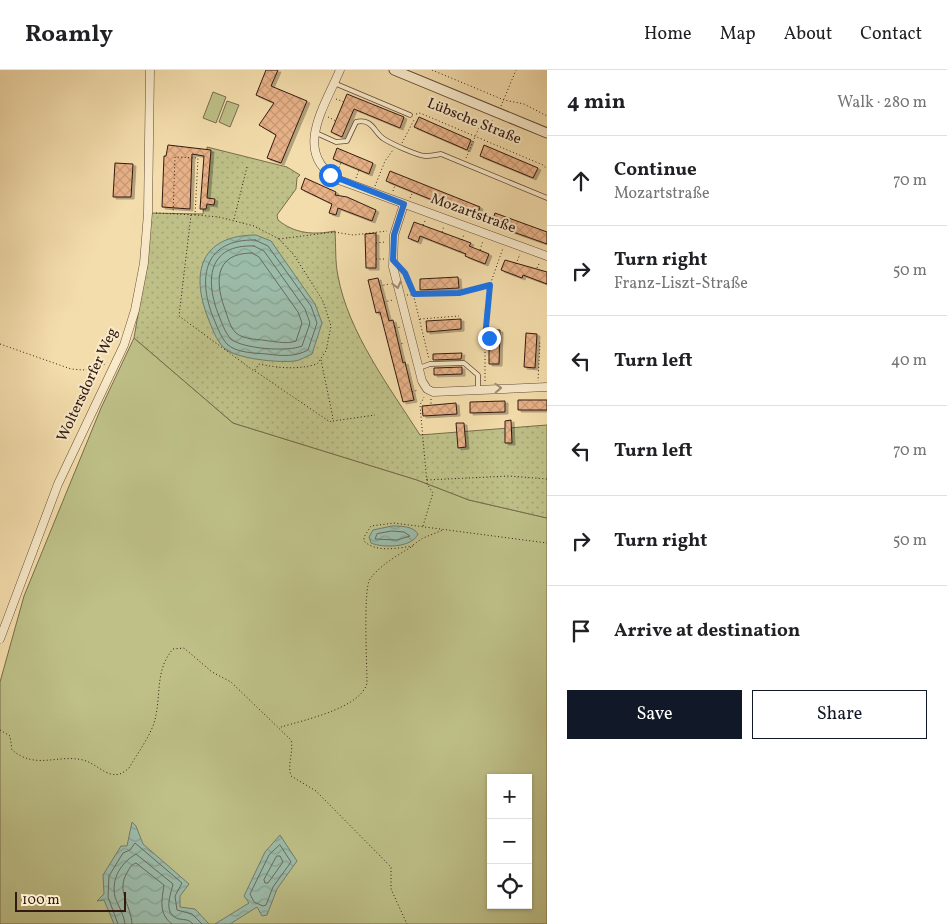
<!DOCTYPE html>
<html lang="en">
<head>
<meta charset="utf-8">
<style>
	body { margin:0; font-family:Vollkorn,serif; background:#f2f2f2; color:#202124 }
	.controls { position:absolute; right:15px; bottom:15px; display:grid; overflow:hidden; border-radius:0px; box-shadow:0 1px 4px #0004 }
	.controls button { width:45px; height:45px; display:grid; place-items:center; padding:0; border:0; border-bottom:1px solid #e0e0e0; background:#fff; color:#202124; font:25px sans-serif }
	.scale { position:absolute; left:15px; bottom:12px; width:111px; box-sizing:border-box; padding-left:5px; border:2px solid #331910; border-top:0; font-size:14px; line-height:18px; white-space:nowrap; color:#331910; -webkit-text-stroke:4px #f8e9c9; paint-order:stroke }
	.stop { position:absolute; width:15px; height:15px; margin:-11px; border:4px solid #1a73e8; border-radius:50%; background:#fff }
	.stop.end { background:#1a73e8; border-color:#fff; box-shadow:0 1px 5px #0008 }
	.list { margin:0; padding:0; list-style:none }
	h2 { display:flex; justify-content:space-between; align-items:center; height:65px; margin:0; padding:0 20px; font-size:21px }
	h2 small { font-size:16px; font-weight:400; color:#757577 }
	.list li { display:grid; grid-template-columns:32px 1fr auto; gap:15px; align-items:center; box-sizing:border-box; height:90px; padding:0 20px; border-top:1px solid #e0e0e0 }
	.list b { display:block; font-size:19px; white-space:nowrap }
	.list p { margin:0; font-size:16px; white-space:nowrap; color:#757577 }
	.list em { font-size:16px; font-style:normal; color:#757577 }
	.actions { display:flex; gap:10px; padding:15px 20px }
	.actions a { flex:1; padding:11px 0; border:1px solid #111827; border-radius:0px; text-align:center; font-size:18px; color:#111827 }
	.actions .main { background:#111827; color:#fff }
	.icon { flex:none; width:28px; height:28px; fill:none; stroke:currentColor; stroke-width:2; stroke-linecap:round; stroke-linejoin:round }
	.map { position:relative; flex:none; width:547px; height:854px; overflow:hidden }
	header { display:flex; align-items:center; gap:30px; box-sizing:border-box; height:70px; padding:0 25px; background:#fff; border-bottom:1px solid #e0e0e0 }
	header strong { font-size:24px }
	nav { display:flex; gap:28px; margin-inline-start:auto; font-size:18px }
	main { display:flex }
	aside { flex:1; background:#fff }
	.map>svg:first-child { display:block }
</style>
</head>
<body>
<header>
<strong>Roamly</strong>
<nav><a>Home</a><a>Map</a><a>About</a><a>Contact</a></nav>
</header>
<main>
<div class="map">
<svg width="547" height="854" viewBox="0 0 547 854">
	<defs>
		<pattern id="park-dots" width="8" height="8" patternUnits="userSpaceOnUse" patternTransform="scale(1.25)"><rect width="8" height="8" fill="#bec088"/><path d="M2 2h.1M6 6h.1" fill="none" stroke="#a4a474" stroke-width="1.8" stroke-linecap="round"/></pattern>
		<pattern id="water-waves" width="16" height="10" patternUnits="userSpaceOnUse" patternTransform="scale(1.25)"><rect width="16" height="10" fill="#9cbcaa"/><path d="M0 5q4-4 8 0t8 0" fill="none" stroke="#87a191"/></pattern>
		<pattern id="building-cross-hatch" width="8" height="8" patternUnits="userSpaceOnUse" patternTransform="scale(1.25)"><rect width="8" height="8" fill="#e9b389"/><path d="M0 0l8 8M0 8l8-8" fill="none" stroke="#c89975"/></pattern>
		<filter id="shadow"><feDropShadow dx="3" dy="2" stdDeviation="0" flood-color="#0004"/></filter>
	</defs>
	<rect width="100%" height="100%" fill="#f4ddac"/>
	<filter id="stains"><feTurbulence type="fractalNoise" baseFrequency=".004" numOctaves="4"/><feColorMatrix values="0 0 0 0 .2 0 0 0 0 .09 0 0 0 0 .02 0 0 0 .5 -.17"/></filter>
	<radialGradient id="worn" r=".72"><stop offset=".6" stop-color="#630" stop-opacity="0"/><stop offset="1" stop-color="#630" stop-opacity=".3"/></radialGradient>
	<!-- grass -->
	<path fill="#bec088" stroke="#786c4c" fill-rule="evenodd" d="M213,22L226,27L216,53L203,48Z
		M227,31L239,35L230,57L219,52Z
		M134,268L233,353L417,410L469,430L547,448V854H0V612L24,526L101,338ZM491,708H528V835H491Z"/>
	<!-- park -->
	<path fill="url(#park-dots)" stroke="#786c4c" d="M207,77L287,97L300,105L297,108L296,119L277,145L278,150C295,164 314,165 335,161C336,176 335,192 338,206C348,262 390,318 420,365L547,355V448L469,430L417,410L233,353L134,268L147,192L148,143L203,144Z"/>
	<!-- water -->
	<path fill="url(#water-waves)" stroke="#727b6c" d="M256,165L271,171L315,234L322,253L312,284C307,286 301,290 295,291C279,293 236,289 224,278C216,270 212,258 208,248C190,202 201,165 256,165Z
		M392,456C401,456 413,456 418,464C412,478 383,478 371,473L369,467L373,460Z
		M132,752L136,756L143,774L189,814L180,826V837L195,839L209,854H114L104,830L97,831L104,824L103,805L121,776H127Z
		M280,765L297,791L277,819L267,845L262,846L257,837L230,854H215L249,833L244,826L265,782Z"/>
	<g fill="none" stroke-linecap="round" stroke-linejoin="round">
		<!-- shore -->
		<path stroke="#686a5d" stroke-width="1" d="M255,170L268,176L311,236L317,253L308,280C295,287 282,286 267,284C255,283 236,283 227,274C220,266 217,256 213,247C197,206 205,169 255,170Z
			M254,176L264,181L305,239L310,253L302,276C288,282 243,279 231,269C225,263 222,253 219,246C205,211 207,174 254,176Z
			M252,183L259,187L298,242L302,253L296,271C288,274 278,272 269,271C259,269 244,270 236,263C230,257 228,248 226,242C215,214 213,183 252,183Z
			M392,461L404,462L410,466L397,470L375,469L377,464Z
			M280,775L291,792L273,817L266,835L263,836L254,832L250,824L269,785Z
			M277,786H280L283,792L268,813H265L264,810Z
			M118,854L108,827L109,806L123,783L130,780L135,773L182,813L175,826L177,840L192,844L202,854
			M125,854C124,844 118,836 115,827C111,808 121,793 136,784L173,814C171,824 162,844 179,849C185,850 189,849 193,854
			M132,854C131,834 115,821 128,801C130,797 131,795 136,793L164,815C162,829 158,844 172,854"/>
	</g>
	<!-- building -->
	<path fill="url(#building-cross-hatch)" stroke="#331910" filter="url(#shadow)" d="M266,0H278L271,16L307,31L281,93L267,88L276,65L259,55L274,33L256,25Z
		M347,24L404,47L400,58L354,39L342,67L331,62Z
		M419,47L471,70L467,80L414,57Z
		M168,75L211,80L207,128L215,129L214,135L207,134L206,139H200L204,86L192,84L190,139L162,137L164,86H166Z
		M484,75L538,98L533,108L480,86Z
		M337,78L373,93L369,104L333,89Z
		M115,93L133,94L131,127H113Z
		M390,101L480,137L476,148L386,111Z
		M305,108L336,122L335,125L347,127L376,140L372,151L338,138L336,145L329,143L332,134L301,119Z
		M495,143L547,162V174L491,154Z
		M414,152L471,173L469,176L489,184L485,194L465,186L466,184L420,166L418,172L408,168Z
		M376,163V198H366L365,164Z
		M505,190L547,202V214L523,205L522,208L501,200Z
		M458,207L459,218L420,220V209Z
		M378,208L389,251L393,250L403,293L405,292L414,330L403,332L380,242L376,243L368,210Z
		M461,249V259L427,262L426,251Z
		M489,260H500L499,294H489Z
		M526,263L537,264L535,298L524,297Z
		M462,283L461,289L433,290V284Z
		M462,297V304L434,305V298Z
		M518,330H547V340H518Z
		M505,331V342L470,343V332Z
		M456,333L457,344L423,346L422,336Z
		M511,350L512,373H505V351Z
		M456,353H464L466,377L458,378Z"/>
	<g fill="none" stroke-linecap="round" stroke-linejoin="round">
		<!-- service casing -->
		<g stroke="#634a37" stroke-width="5.5">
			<path id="service" d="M334,13L410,45
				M314,62L336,72L347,71L356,52C373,48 374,63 384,69C392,74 416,85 425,86C430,86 436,85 441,84L547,128
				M419,298L430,294L464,293L478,305V319"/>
		</g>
		<!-- minor casing -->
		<g stroke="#634a37" stroke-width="9">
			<path id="minor" d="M340,0C325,36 291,84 339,110L547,186
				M404,134L394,165L393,197L422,311L427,319L433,322L547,317
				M0,569L58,414L124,275L135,240L144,193L148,143L150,0"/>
		</g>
		<!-- tertiary casing -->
		<g stroke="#634a37" stroke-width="11">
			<path id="tertiary" d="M394,0L547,63"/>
		</g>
		<!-- path -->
		<path stroke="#331910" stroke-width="1" stroke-dasharray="1 2.5" stroke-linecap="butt" d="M432,0L504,30L524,34L547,46
			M336,29L344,32
			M501,36L516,0
			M416,44L420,43L543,95L547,99
			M328,47L336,51
			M402,73L414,50
			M466,88L481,53L493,51
			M338,101L341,92
			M356,108L359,100
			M375,116L385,91L393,80
			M393,121L395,115
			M410,128L413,122
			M156,143L195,145L198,88L175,87L173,144
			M191,145L179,246L254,301L259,294C279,298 297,300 317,294L326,281L331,256L323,231L294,185L279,169L254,156L219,147L195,145
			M234,149L247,97
			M423,155L426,149
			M442,162L444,156
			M279,169L334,162L353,165L387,161
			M462,170L464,164
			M376,173L385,172
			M480,180L483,171
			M376,189H385
			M516,194L520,184
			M537,198L540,192
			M402,200L411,215L429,289
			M380,216L389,214
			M407,225L459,223L490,215
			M384,232L393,230
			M420,249L459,246
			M395,258L401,257
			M536,272L540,273L538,311
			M0,274L71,299L83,300L106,294
			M398,274L405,273
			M255,301L330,352L333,348L321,290
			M485,311V242L490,215L503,178
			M412,322L418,320
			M431,329V335
			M333,351L375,345
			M427,410L509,406L547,409
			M423,456L433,423L427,414L420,335L424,327
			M413,475L423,468L443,460
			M281,657C304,650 361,638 367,613C367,596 363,519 370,509C380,495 398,485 413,476C398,478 376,483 364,471V467L371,456L394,453L547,473
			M0,660L10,666L12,680C36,700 57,684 83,690C94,693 102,702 111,704C119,706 123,703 129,698C137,684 149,668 154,653C162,627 154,601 173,579L184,578L212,602L231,612L291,670C294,682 287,693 291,706L316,721L391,797V819L407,854"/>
		<!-- service -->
		<use href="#service" stroke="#f8e9c9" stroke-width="4"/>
		<!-- minor -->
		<use href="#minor" stroke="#f8e9c9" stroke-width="8"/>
		<!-- tertiary -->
		<use href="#tertiary" stroke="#f8e9c9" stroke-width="9"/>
	</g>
	<!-- one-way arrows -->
	<defs><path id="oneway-chevron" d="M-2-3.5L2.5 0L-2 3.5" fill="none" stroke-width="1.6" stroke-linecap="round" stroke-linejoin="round" transform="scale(1.25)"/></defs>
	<g stroke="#9f8b76">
		<use href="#oneway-chevron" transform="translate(397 215) rotate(76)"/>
		<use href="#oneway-chevron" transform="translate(498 318) rotate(-2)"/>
	</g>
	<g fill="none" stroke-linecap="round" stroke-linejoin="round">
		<!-- route -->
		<path stroke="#1a73e8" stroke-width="6" d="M330,105L404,134L394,165L393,190L405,203L414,224L459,223L490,215L485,268H489"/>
	</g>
	<g text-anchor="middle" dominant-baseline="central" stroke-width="4" stroke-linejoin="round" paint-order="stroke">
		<!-- street labels -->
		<g font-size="15" fill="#331910" stroke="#f8e9c9">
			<text transform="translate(474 52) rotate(22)">Lübsche Straße</text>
			<text transform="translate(473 144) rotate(20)">Mozartstraße</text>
			<text transform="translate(88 315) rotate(-65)">Woltersdorfer Weg</text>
		</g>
	</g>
	<rect width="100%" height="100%" filter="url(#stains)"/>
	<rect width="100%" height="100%" fill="url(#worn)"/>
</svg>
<div class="controls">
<button>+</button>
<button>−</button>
<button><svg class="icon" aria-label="locate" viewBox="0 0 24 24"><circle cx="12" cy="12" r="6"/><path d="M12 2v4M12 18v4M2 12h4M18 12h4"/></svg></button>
</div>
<div class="scale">100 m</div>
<div class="stop" style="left:330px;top:105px"></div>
<div class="stop end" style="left:489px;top:268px"></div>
</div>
<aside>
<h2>4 min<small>Walk · 280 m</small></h2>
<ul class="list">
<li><svg class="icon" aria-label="ahead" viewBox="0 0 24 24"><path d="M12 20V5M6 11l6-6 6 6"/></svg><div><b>Continue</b><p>Mozartstraße</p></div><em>70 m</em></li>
<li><svg class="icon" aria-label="right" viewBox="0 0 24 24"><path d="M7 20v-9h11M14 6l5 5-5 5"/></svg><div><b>Turn right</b><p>Franz-Liszt-Straße</p></div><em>50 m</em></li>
<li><svg class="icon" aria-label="left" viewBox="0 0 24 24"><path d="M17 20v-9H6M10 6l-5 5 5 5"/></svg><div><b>Turn left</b></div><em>40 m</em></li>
<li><svg class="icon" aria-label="left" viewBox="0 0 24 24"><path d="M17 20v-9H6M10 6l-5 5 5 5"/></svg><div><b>Turn left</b></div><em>70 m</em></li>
<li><svg class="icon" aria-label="right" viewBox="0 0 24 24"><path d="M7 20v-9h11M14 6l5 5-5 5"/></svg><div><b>Turn right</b></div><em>50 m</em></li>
<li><svg class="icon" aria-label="arrive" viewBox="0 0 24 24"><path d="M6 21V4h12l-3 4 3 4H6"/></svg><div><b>Arrive at destination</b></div></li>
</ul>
<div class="actions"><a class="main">Save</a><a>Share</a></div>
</aside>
</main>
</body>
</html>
